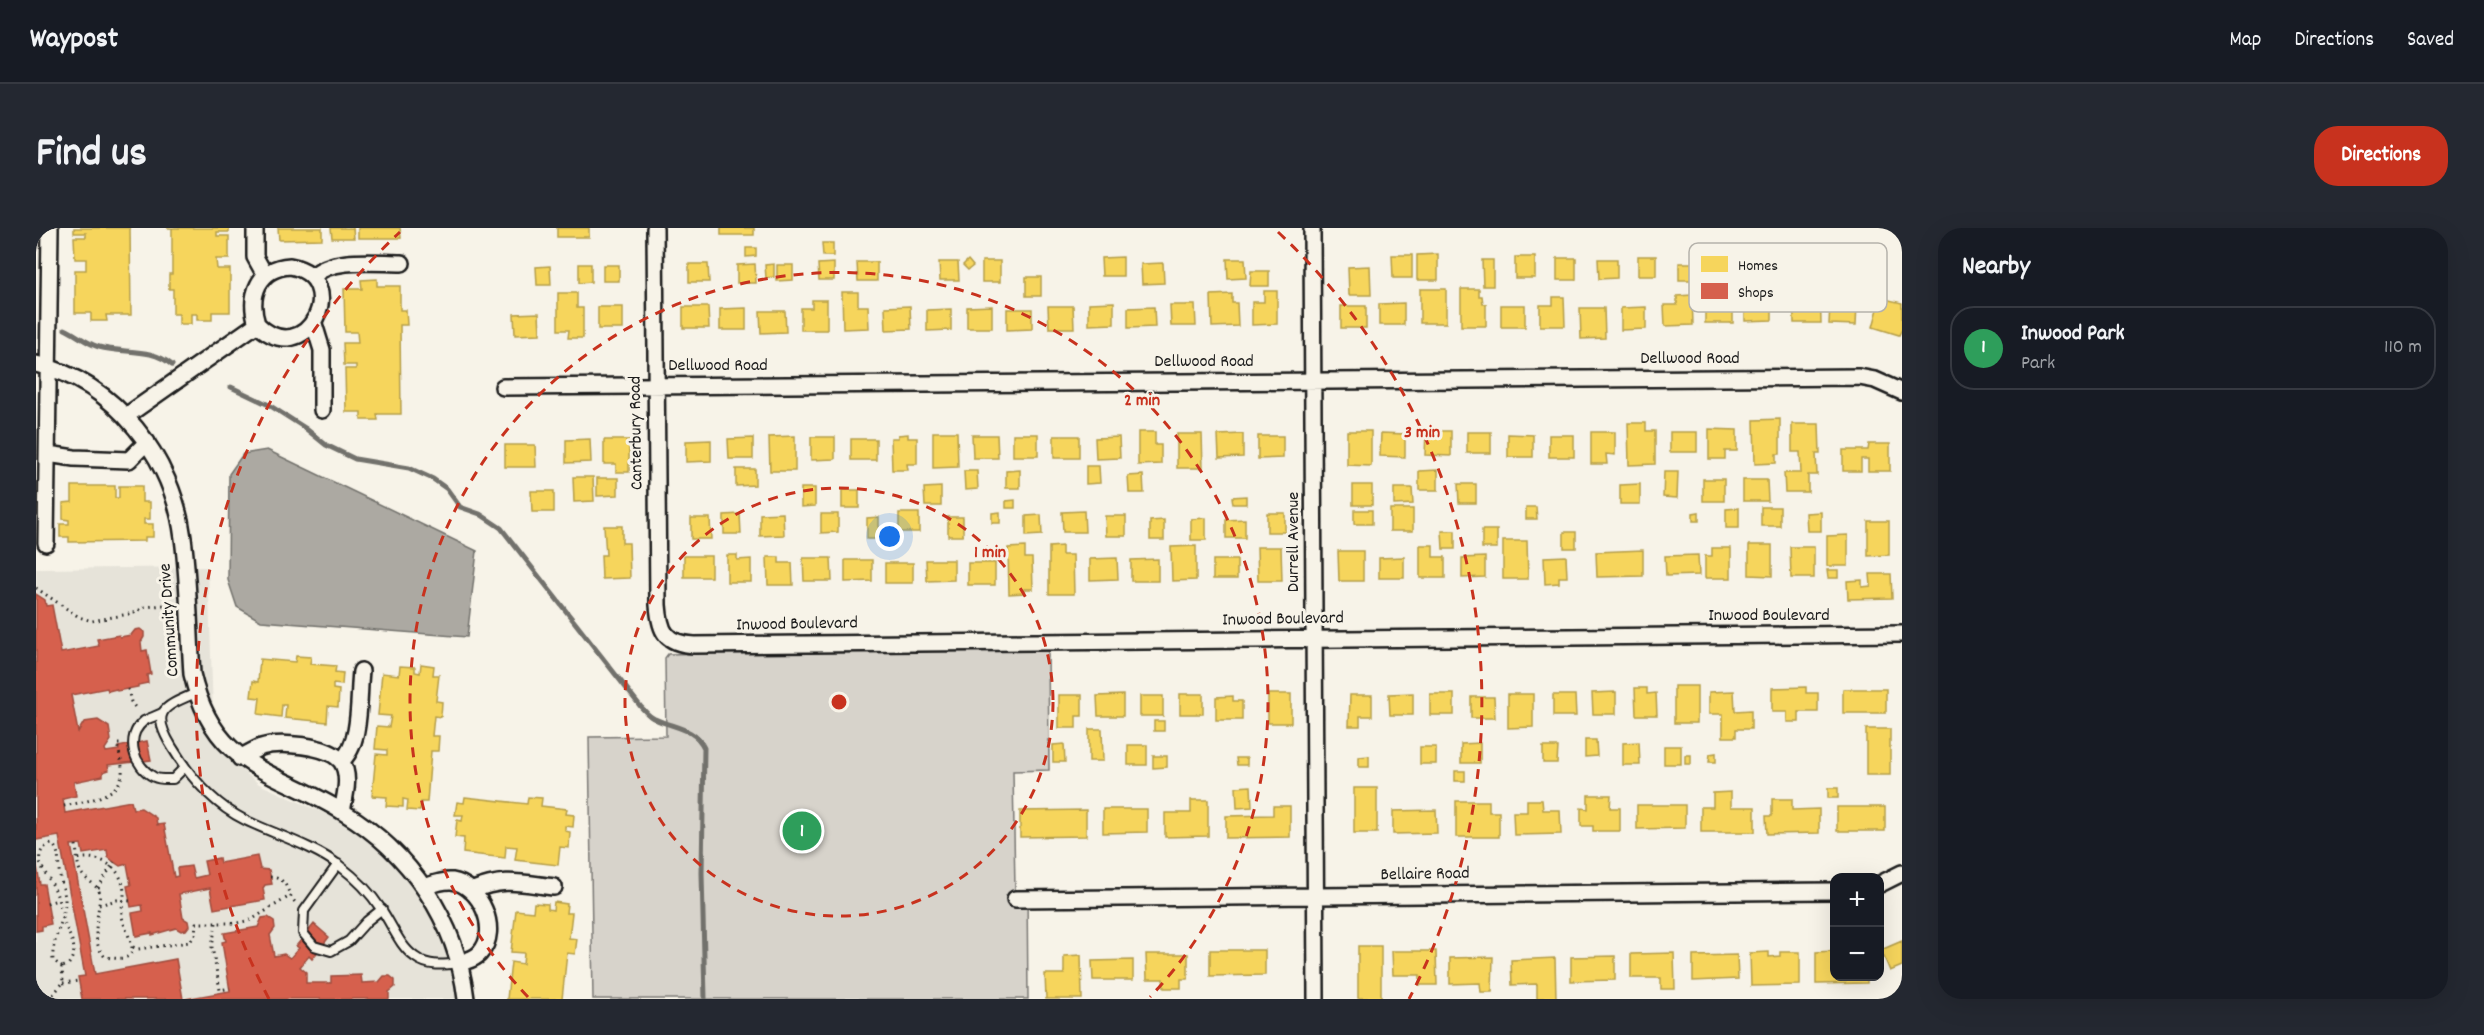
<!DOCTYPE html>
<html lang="en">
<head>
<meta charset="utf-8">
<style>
	body { margin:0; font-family:Dekko,sans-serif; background:#242831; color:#f1f3f6 }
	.controls { position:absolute; right:18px; bottom:18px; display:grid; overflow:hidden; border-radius:12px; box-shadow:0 6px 24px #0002 }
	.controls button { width:54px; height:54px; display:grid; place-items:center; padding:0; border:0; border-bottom:2px solid #363941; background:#171b24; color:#f1f3f6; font:30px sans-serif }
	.you { position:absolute; left:854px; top:309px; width:21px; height:21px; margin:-15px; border:4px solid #fff; border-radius:50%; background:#1a73e8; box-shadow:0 0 0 9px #1a73e833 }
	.badge { display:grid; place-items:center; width:39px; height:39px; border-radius:50%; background:#c8321e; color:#fff; font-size:20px; font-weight:700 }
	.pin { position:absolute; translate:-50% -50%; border:3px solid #fff; box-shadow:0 2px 6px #0006 }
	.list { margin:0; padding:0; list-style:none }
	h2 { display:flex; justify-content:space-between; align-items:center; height:78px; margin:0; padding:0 24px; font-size:26px }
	h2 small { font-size:20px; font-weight:400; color:#9ea1a6 }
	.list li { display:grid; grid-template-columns:39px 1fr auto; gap:18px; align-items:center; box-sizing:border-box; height:84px; margin:0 12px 12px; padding:0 12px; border:2px solid #363941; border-radius:24px }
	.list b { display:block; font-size:22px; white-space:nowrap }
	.list p { margin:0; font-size:20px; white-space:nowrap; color:#9ea1a6 }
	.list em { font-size:20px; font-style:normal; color:#9ea1a6 }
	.map { position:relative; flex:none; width:1866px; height:771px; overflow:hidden; border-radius:24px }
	header { display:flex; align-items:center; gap:36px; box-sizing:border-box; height:84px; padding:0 30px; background:#171b24; border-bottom:2px solid #363941 }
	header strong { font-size:28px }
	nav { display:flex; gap:33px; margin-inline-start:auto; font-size:21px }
	.intro { display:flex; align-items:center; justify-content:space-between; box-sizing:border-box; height:144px; padding:0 36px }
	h1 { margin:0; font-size:42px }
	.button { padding:15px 27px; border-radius:24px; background:#c8321e; color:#fff; font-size:21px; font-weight:700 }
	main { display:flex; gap:36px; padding:0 36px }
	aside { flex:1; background:#171b24; border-radius:24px; box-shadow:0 6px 24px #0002 }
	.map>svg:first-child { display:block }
</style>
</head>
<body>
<header>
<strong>Waypost</strong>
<nav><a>Map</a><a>Directions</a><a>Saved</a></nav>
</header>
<div class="intro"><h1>Find us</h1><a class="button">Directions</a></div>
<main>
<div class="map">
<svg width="1866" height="771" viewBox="0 0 1866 771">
	<rect width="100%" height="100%" fill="#f7f3e8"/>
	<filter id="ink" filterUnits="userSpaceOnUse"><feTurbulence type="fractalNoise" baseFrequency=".0167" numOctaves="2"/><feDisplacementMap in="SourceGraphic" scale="12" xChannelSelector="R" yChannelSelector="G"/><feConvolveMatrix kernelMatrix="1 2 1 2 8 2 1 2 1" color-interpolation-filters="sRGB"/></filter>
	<g filter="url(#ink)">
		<!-- built -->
		<path fill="#e6e3d9" d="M172,339L178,515L188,527L223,556L301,591L337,614L352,627L375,652L397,687L415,732L423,771H0V341Z"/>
		<!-- green -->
		<path fill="#d7d3cb" stroke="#7a7874" stroke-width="1.5" d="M1012,418L1013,542L977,543L979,663H991L992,771H557L553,509L630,508L629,430L632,426Z"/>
		<!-- water -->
		<path fill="#aca9a2" stroke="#72716c" stroke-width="1.5" d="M231,222L441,323L431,409L225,393L201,379L192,352L193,246L207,226Z"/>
		<!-- homes -->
		<path fill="#f6d55c" stroke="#b59e49" stroke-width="1.5" d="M38,0H94L95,87H70L71,93H55V85H39V42H50V31H39L38,9H50V5H38Z
			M131,0H193V4H181V8H193V31H180L181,41H194V84H176V92H161V86H155V96H143V86H137V61H133V46H136V0Z
			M242,0H286V11L243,12Z
			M295,0H317L318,10H296Z
			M322,0H364L365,10H322Z
			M521,0H553V9H521Z
			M685,0H718V7H685Z
			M786,15H797V28H787Z
			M710,20H720V28L710,29Z
			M1402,26V52H1381V27Z
			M1356,27H1376V50H1357Z
			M1602,28H1620V48H1602Z
			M1087,29V48H1066L1065,30Z
			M1479,29H1499V50H1479Z
			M1521,30H1540V52H1521Z
			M1191,31H1209L1210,50L1192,51Z
			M1562,31H1581V50L1563,51Z
			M932,32L937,38L932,42L927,37Z
			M1446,32H1457V58H1447Z
			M946,33H964V54H946Z
			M821,34H841V53H822Z
			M903,34H922L923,52H904Z
			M798,35V52H783L782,36Z
			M1127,35L1128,55L1106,56L1105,36Z
			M1643,35H1663V52H1643Z
			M543,36H555V54L543,55Z
			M653,36H672L673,54H653Z
			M719,36L720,55H701V37Z
			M738,36V49L730,50L729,37Z
			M567,37H583V53H567Z
			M741,37H757V52L741,53Z
			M514,38L515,57H501L500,39Z
			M1334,38L1335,67H1313L1312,39Z
			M1215,43H1233V58H1214Z
			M990,49H1005V68H990Z
			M341,51V58H364V82H370L371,97H364L365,186H341L342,192H325V184H310L309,141H320V137H308L307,115H322L321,104H309L308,61H326L325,52Z
			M1669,55H1685V64H1697V95H1669Z
			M1757,57H1784L1785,95H1758Z
			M1384,61H1410V95H1384Z
			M1425,61H1443V68H1446L1447,76H1450V98H1425Z
			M1721,61H1736V92L1709,93V71L1721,70Z
			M1228,63H1241V96L1216,97V74H1228Z
			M806,64H822V78H832L833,100L807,101Z
			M522,65H541V80H547V110H532L533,102H522Z
			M1196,66V75H1201L1202,98L1176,99L1175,67Z
			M1656,67L1657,97L1629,98L1628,77H1641V68Z
			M1517,69H1528L1529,98H1504V77H1517Z
			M1845,70L1866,75V101L1863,107L1837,99Z
			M776,72H791V102H765V80H776Z
			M1078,74V96L1053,97V75Z
			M1368,75V97H1343V76Z
			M1794,75L1821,76L1820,97L1793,96Z
			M1134,77H1159L1160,98H1135Z
			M1465,77H1489V99H1465Z
			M874,78L875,101L850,102L849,79Z
			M956,78V100H931V79Z
			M1012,78H1037L1038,100H1013Z
			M1305,78H1330V100H1305Z
			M562,79H587V101H562Z
			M647,79H672L673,100H647Z
			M1118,79L1119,99L1092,100V80Z
			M1610,79V101L1585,102V80Z
			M710,80V102H684V81Z
			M1544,80H1568L1569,110L1545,111Z
			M915,81V102L891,103V82Z
			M971,81H996V101L971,102Z
			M724,83H749L750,104L725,105Z
			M503,85L504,106L479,107L478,86Z
			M1744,191V226H1740V235L1719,236L1718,192Z
			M1592,195H1610V203H1619V236L1593,237Z
			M1756,196H1783L1784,226H1780L1781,247H1772V264H1749L1748,245H1765L1764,224H1756Z
			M1673,201L1701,202V223H1689V231H1673Z
			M1311,203H1335V238L1311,237Z
			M1390,203H1415V228L1389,227Z
			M897,204H921L922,239L897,240Z
			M1102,204H1119V217H1125V236L1102,237Z
			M1431,204H1455V225H1431Z
			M1555,204H1579V227L1570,226L1571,236H1555Z
			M1634,204H1661V224H1634Z
			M1345,205L1369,206V229L1344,228Z
			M872,206V210H881V236H871L872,242H856L855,210H862V207Z
			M977,206H1002V228H977Z
			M1141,206H1166L1167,240H1141Z
			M1207,206V229L1183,230L1182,207Z
			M1472,206L1497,207V229H1472Z
			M936,207H961L962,230H937Z
			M1513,207H1538V229H1513Z
			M759,208V243H734L733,209Z
			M1018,208H1043V230H1018Z
			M1222,208H1247V230L1222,231Z
			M775,209H799V231L775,232Z
			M1083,209L1084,230L1060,231L1059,210Z
			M717,210V231H693L692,211Z
			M554,211L555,234L530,235V212Z
			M815,211H840V232H815Z
			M568,212H593V244H580V236H568Z
			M675,212V233L650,234V213Z
			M1833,216H1854V243H1832V231H1825V243H1807V222H1832Z
			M469,217H499L500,239H469Z
			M1050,238H1063L1064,255L1050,256Z
			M700,241H719V257L700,258Z
			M984,242V260H970V243Z
			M1402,242V262H1383V243Z
			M928,243H941L942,261L929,262Z
			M1628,244H1642L1641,270L1627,269Z
			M1107,247L1108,265H1093L1092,248Z
			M537,249H557L558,273L538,274Z
			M561,250H582V267L561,268Z
			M1667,251H1688V273H1667Z
			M1707,252H1731L1732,273H1707Z
			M1422,256H1440V275H1423Z
			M1604,256V276H1584V257Z
			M1317,257H1336V277H1317Z
			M36,258H79V270H83V258H106V274H114V291H108V296H117V309H109V313L33,314V309H24V296H33V292L27,291V275L36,274Z
			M905,259V278H889L888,260Z
			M765,260H779V278L765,279Z
			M1358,260H1376L1377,276L1358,277Z
			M806,262H823V280H806Z
			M495,263H518V284H496Z
			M1210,268V276H1197L1196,269Z
			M979,272V280H970V273Z
			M1490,279H1500L1501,291H1490Z
			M1725,279H1744V298H1725Z
			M1703,280V300H1690V281Z
			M1354,281H1377V303H1354Z
			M1318,282H1336V296H1318Z
			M1048,283L1049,304H1027L1026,284Z
			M964,284V295H956V285Z
			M1663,284V293H1657V285Z
			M1785,284V303H1771L1770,285Z
			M747,285L748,307L724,308V286Z
			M863,285H883V304H863Z
			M1231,285H1249V304H1231Z
			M704,286L705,306H688V287Z
			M785,286H802V304L785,305Z
			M1005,287L1006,307L990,308V288Z
			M1069,288H1090V308H1070Z
			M843,289V311H831V290Z
			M912,289H927V308H912Z
			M655,290H674L675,311H655Z
			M1170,290V312H1155V291Z
			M1209,291V310H1190V292Z
			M1128,292V312H1114V293Z
			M1832,293H1853V327L1832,328Z
			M568,298H586V315H593L594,350L566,351L565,327H570Z
			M1446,302H1461V320H1446Z
			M1406,303H1419V321H1407Z
			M1528,304H1540V320H1528Z
			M1812,307V338H1791V308Z
			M1467,313H1491L1492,351H1467Z
			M1384,317H1397V329H1409V350H1384Z
			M1713,317H1736V348L1713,347Z
			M1026,318V327H1037L1038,366H1013V319Z
			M1160,318V352L1136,353L1135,319Z
			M989,319V330H996L997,361H988V365L973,366L972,320Z
			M1221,319H1245L1246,353H1222Z
			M1754,319H1778V350H1755Z
			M1676,320H1695V350H1669V328H1676Z
			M1607,322V348L1561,349L1560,324Z
			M1302,323H1327V353H1303Z
			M691,327H701V332L715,331V354H691Z
			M1662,327L1663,347L1630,348L1629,328Z
			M648,328H675V349H648Z
			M1530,328L1531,349H1523V355L1509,356L1508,329Z
			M731,329H743V335H756L757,357H732Z
			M1368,329V350H1343V330Z
			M1449,329V349L1426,350V330Z
			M767,330H795L796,353H768Z
			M1081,330L1082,351L1054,352V331Z
			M1122,331V353H1095V332Z
			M809,332H836V353L809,354Z
			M890,332H918V352L891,353Z
			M1177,332H1201V351H1177Z
			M849,335H877V355H849Z
			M932,335H959V357H932Z
			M1791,342H1802V350H1792Z
			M1834,346H1855L1856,370L1812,371L1811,353L1826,352V359L1835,358Z
			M260,428L275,429L274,436L300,438L299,444L307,445L306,457L297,456V461L303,462L302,479L292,478L291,494L249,490L250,477H246L245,489L222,486L224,470L215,469L217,453L222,454L224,431L259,434Z
			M385,436L398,438L397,447H403L400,473L406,474L405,489L398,488L396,508H403L402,523H395L391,574H385L384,583L371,582L372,572L367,571V579L350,578L351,569L336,568L340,526L351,527V522L339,521L341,498L353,499L355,488L342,487L346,445L363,447L364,438L379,439V444L384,445Z
			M1638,458H1661V495H1638Z
			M1770,459V465H1782V484H1763V494H1751V484H1736V460Z
			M1599,460H1611V466L1620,465L1621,487H1600Z
			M1807,461H1850V485H1807Z
			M1698,463L1699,483L1715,482V501H1700V509H1687V486H1673V464Z
			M1580,464V486H1557L1556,465Z
			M1377,465V487H1354L1353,466Z
			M1144,466H1167V486H1144Z
			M1232,466H1255V495H1232Z
			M1394,466H1418V487H1394Z
			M1472,466H1497V499L1472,500Z
			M1023,467H1046V488H1040V500H1023Z
			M1087,467V488H1062L1061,468Z
			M1314,467H1336V488H1324V498H1313Z
			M1517,467H1539L1540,488H1517Z
			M1104,468H1127V488H1104Z
			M1197,468V473H1206V492H1180V469Z
			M1435,469H1458L1459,490H1435Z
			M1118,493H1128V503H1118Z
			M1053,501H1066L1067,533H1053Z
			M1830,501H1854V547H1830Z
			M1549,512H1560L1561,528L1549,529Z
			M1603,514L1604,537H1587V515Z
			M1444,515V535H1425V516Z
			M1028,516L1029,534H1017V517Z
			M1092,517H1111V537H1092Z
			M1628,518H1645V536H1628Z
			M1384,519H1400V536H1384Z
			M1507,519H1522L1521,535H1507Z
			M1680,525V534H1673L1674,526Z
			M1649,527H1655V536H1649Z
			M1117,528H1131V539L1117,540Z
			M1333,528V539H1323V529Z
			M1200,530H1211V537H1201Z
			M1419,543H1429V553H1419Z
			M1215,558L1216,579L1201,580L1200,559Z
			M1318,560H1341V605H1318Z
			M1792,560H1802V570H1792Z
			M1695,564V579H1719V604H1665V579H1677V565Z
			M1552,567H1575L1574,580H1584V603H1557V598H1545V580L1552,581Z
			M429,569L491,576L492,569L506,570L505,578L531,581L530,586L538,587L537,599L529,598V603L534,604L533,620L524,619L522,637L479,632L481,619L470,618L469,630L427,625L428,610L419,609L421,592L426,593L427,587H419L421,574L428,575Z
			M1736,571H1756V582L1783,581V605L1731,606L1730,588H1736Z
			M1155,572H1172V608L1129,609V585H1155Z
			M1491,572H1506L1507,582H1524L1525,606L1478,607L1477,584H1491Z
			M1420,573H1453V584H1463V609H1420Z
			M1601,577H1649V600L1601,601Z
			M1237,578H1254V609L1190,610V588L1237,587Z
			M1801,579H1849V603H1801Z
			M1067,581H1111V604L1067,605Z
			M1050,582V608L984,609V583Z
			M1400,582L1401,605L1357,606V583Z
			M518,674L531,676L530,685H536L533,710L541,711L539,726L531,725L526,771H471L475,734L487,736L488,725L475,724L480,682L497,684L498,675L512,676V681L517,682Z
			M1866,713V738L1854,743L1845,722Z
			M1322,718H1345V770H1322Z
			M1174,722H1229V747L1174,748Z
			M1356,723H1400L1401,757H1384V747H1357Z
			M1798,723V748H1831V755L1780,756V724Z
			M1733,724V729L1744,728V724H1764V757L1715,758L1714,725Z
			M1638,725L1639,761H1625V750H1595V726Z
			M1110,726H1152V751H1145V760H1128L1127,751H1111Z
			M1045,727L1046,771H1010L1009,746H1028V728Z
			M1701,727L1702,751L1657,753V728Z
			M1579,728V752L1535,753V729Z
			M1457,729L1456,764H1445L1444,755L1414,756V730Z
			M1519,730L1520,770H1501V756L1476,757L1475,732Z
			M1097,732V752H1057L1056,733Z"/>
		<!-- shops -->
		<path fill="#d6604d" stroke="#9e4c3e" stroke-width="1.5" d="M0,366L9,372L10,378L16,377L25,425L63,418L61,411L83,407L84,409L95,407L99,402L104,401L108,404V409L105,414L106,423L111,422L115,446L111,447L112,455L102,457V459L81,463L80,461L72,463L71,460L35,467L42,504L48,494L62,492L73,499L75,512L69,521L70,524L83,522L82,519L111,513L115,532L72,537L73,542L67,544V548L38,554L40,568L27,571L29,585L95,573L97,581L105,580L120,590L121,597L128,596L138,649L142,648L141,640L155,638L158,650L171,647L168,633L183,630L184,635L221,628L224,641L233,642L236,656L229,657L227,660L229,672L178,681L174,660L143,666L147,690L152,693L153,698L150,702L145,703L140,700L116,707V705L100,708L96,685L107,683L106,677L95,679L91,658L95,657L91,636L84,638L78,634L72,629L71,622L47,626L45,616L35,617L59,746L140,731L147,771H46L42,749L49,748L23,608L0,612Z
			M0,632L4,656H8L15,696L6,698V702L0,703Z
			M232,689L238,693L239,700L234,707L238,728L248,726L254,730L263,720L260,718L278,696L293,709L276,731L273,728L264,739L270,744V755H295V748L325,747L326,755L343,754L348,748H354L359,752V759L353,764V771H149L194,763L186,714L190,713L188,705L222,699L226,690Z"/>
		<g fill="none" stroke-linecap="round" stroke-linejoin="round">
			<!-- stream -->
			<path stroke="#72716c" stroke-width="5" d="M29,101C40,106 52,116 63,119C89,126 115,119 136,137
				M195,159L233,177L269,200L290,217L319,231L373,240L397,251L411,261L424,279L444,286L465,300L605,479C609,483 613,489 619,491C638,500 659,500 668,520L666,645L669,771"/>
			<!-- service casing -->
			<g stroke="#1c1c1c" stroke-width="12">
				<path id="service" d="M160,465C127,479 114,483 136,519C154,549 177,576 209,592C240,607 276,617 304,638C320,650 334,664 345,681C356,696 363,718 379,729C392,739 408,737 423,735
					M126,485C121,488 113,490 108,493C88,509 98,539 118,549C124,552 131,551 137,551L148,540
					M302,636L268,683L267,705L278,718L295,723L313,713L331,693L346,681"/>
			</g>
			<!-- minor casing -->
			<g stroke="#1c1c1c" stroke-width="20">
				<path id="minor" d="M219,0V29L229,47
					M619,0L622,377C624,404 629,415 658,417L1866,406
					M1276,0L1280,771
					M254,38C317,50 270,145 221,96C212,68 222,40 254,38Z
					M277,48C296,29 340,35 366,35
					M278,96L286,122V182
					M0,136C80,155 137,230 147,310C153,355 153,401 156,446C178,541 237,541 307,584C374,624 421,693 430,771
					M467,159L1823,149L1839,152L1866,164
					M90,188L221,96
					M12,226L38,230L93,232L111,214
					M10,315L14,0
					M204,530C211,526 218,522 225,519C243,513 292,517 305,533C315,547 309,568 306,583
					M305,533C326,516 322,470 325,443
					M1844,656L1866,645
					M388,659C397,656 406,652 416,653C444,657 465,702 444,725C439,731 430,733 423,735
					M435,663C468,649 485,655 518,659
					M979,671L1798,663"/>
			</g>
			<!-- path -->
			<path stroke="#1c1c1c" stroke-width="3" stroke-dasharray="1.5 4.5" stroke-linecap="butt" d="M0,360L43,389L56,393L98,385L109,379L137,376
				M92,461L95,474L101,482
				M28,578C46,574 85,569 86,545C87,536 83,525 81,516H86
				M40,617C41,625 41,635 44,643C49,653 61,655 64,666C63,688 53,712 69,729C115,737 89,708 86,688C85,680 88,673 88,665C87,640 65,626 42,631
				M234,649C253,650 249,663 259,674
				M62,660L78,634
				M11,675L22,672
				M63,677L81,672L94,673
				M180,695L176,719L184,762L194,760
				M97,719L102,721L154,714L159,706L160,695H201L215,692L254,668
				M26,739L17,732C15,711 30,692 29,671C28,661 24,652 23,642C22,633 24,623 16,616C9,617 2,624 4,633C6,643 15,652 19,662C24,674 25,687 30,699C36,714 43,721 32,737L26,739
				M27,755L42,753
				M13,771L27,755L26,739"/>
			<!-- service -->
			<use href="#service" stroke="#f7f3e8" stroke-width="8"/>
			<!-- minor -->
			<use href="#minor" stroke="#f7f3e8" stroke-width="15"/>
		</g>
	</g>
	<!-- distance rings -->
	<g fill="none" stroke="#c8321e" stroke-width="3" stroke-dasharray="10 8">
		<circle cx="803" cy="474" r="214"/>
		<path d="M492 769A429 429 0 1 1 1114 769"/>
		<path d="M233 771A643 643 0 0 1 364 4M1242 4A643 643 0 0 1 1373 771"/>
	</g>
	<g text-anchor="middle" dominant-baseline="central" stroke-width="6" stroke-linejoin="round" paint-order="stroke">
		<!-- street labels -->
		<g font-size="18" fill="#1c1c1c" stroke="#f7f3e8">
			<text x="1654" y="131">Dellwood Road</text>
			<text x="1168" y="134">Dellwood Road</text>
			<text x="682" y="138">Dellwood Road</text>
			<text transform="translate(601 205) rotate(-91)">Canterbury Road</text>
			<text transform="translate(1258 314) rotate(-90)">Durrell Avenue</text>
			<text x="1733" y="388">Inwood Boulevard</text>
			<text transform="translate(134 392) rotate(-94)">Community Drive</text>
			<text transform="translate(1247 392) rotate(-1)">Inwood Boulevard</text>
			<text transform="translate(761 397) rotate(-1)">Inwood Boulevard</text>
			<text transform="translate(1389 647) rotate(-1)">Bellaire Road</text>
		</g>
	</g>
	<!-- legend -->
	<rect x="1653" y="15" width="198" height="69" rx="9" fill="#f7f3e8" stroke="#b5b2ab" stroke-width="1.5"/>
	<rect x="1665" y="28" width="27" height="16" fill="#f6d55c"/>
	<rect x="1665" y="55" width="27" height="16" fill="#d6604d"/>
	<g font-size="16" fill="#1c1c1c">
		<text x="1702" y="42">Homes</text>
		<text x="1702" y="69">Shops</text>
	</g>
	<circle cx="803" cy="474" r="9" fill="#c8321e" stroke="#f7f3e8" stroke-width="3"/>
	<g font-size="18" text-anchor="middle" font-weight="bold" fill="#c8321e" stroke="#f7f3e8" stroke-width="6" stroke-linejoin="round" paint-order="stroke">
		<text x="1106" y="177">2 min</text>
		<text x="1386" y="209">3 min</text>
		<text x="954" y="329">1 min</text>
	</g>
</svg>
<div class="controls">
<button>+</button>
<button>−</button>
</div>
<div class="you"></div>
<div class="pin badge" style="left:766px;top:603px;background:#2e9e5b">1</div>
</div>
<aside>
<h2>Nearby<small></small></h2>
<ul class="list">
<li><span class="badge" style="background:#2e9e5b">1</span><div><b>Inwood Park</b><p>Park</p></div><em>110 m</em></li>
</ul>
</aside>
</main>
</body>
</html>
